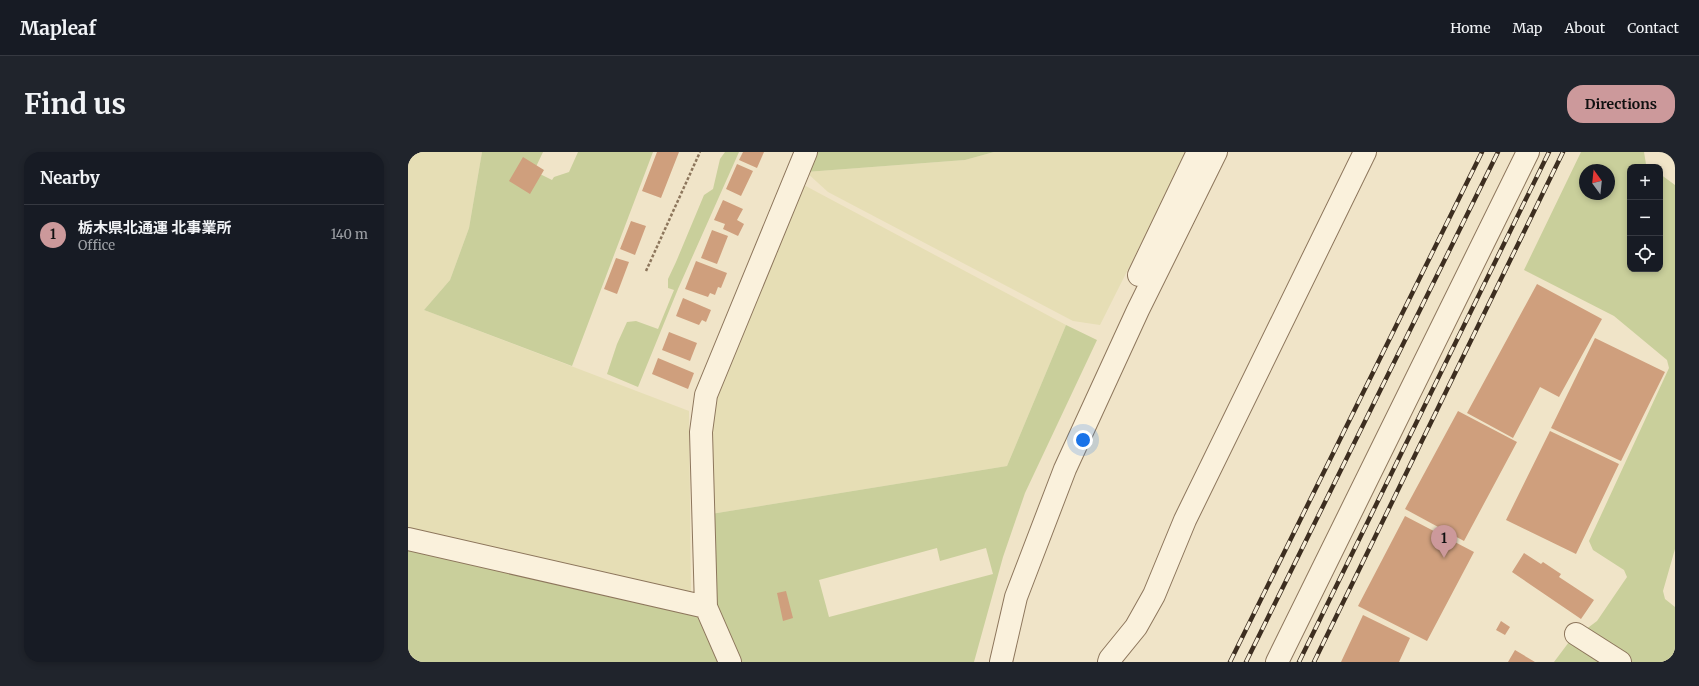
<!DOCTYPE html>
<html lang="en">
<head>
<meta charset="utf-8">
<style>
	body { margin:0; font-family:Merriweather,"Noto Sans JP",serif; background:#20242c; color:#f1f3f6 }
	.controls { position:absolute; right:12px; top:12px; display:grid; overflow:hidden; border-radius:8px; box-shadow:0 2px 6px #0003 }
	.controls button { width:36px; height:36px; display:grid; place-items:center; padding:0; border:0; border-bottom:1px solid #363941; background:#171b24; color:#f1f3f6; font:20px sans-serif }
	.compass { position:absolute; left:1171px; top:12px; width:36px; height:36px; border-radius:50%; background:#171b24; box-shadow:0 2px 6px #0003; rotate:345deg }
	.you { position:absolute; left:675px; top:288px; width:14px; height:14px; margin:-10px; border:3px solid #fff; border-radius:50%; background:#1a73e8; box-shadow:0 0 0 6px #1a73e833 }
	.badge { display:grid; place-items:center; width:26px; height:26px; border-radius:50%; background:#cc999b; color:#111; font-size:13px; font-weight:700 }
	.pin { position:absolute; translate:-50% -33px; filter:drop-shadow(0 1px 2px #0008) }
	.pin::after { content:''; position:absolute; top:21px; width:14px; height:12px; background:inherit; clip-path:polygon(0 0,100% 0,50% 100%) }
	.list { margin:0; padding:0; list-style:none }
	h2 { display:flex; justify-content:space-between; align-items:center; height:52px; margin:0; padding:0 16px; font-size:17px }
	h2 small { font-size:13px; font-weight:400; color:#9ea1a6 }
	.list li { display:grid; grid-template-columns:26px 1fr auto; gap:12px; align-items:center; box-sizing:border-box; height:60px; padding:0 16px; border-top:1px solid #363941 }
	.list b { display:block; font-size:15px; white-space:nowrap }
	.list p { margin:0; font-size:13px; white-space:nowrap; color:#9ea1a6 }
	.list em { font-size:13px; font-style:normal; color:#9ea1a6 }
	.icon { flex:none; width:22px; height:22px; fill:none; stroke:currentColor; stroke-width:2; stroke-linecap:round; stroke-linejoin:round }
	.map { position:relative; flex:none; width:1267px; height:510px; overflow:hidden; border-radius:16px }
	header { display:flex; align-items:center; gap:24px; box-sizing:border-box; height:56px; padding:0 20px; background:#171b24; border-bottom:1px solid #363941 }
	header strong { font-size:19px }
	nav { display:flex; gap:22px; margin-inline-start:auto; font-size:14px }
	.intro { display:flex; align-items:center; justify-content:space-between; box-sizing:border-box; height:96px; padding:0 24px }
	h1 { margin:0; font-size:28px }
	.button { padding:10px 18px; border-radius:16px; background:#cc999b; color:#111; font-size:14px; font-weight:700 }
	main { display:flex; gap:24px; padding:0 24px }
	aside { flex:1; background:#171b24; border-radius:16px; box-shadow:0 2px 6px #0003 }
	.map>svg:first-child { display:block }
</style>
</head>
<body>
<header>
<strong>Mapleaf</strong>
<nav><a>Home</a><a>Map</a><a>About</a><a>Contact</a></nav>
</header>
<div class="intro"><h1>Find us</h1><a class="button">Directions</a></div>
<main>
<aside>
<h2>Nearby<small></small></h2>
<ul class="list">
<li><span class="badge">1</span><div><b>栃木県北通運 北事業所</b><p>Office</p></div><em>140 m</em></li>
</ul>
</aside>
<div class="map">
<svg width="1267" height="510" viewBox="0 0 1267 510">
	<rect width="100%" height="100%" fill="#f0e4c8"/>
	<!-- farmland -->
	<path fill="#e6deb5" d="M0,0H74L61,76L42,128L16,158L281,259L283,444L0,379Z
		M586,0H779L692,173L665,169L420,40L398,20L557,8Z
		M394,32L658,173L599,314L303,362L302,294L306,246Z"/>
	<!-- green -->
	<path fill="#c9cf9b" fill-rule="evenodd" d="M74,0H135L126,19L144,28L146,25L161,20L170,0H245L164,214L16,158L42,128L61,76Z
		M317,0H331L270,137L230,235L199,222L209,192L219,170L228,169L250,177L266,138L260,136V127L268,110L296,43L305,37L312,7Z
		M404,0H586L557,8L398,20Z
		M1173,0H1236L1238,12L1242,15H1222V117H1252V22L1267,33V397L1255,439L1257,447L1267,455V510H1146L1161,490L1189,469L1219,425L1216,418L1185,398L1181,389L1261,216L1259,208L1206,164L1116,118ZM1177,18H1201V42H1177Z
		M658,173L689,188L617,341L595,405L566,510H331L305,452L303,362L599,314ZM529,396L532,409L578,396L585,422L421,465L411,428Z
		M0,379L283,444L317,510H0Z"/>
	<!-- building -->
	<path fill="#cf9f7d" d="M249,0H271L253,46L234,39Z
		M335,0H356L349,16L331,8Z
		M115,5L136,18L122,42L101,29Z
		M329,12L345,19L333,44L318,37Z
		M315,48L335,57L329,68L336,72L330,84L315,77L317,72L306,68Z
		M223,69L238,74L227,103L212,97Z
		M304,78L320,84L309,112L293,106Z
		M208,106L221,110L209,142L196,137Z
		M288,109L319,121L313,136L310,135L307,143L302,141L300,145L277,137Z
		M1129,132L1194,167L1151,245L1132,235L1105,286L1059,261Z
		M275,146L303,158L298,170L294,168L291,173L268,164Z
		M261,180L289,191L282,209L254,198Z
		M1187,186L1257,220L1213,309L1143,276Z
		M250,206L286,221L280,237L244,222Z
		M1050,259L1109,290L1056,389L997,357Z
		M1142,279L1211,312L1168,402L1098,368Z
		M997,364L1066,400L1019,489L950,454Z
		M1116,401L1133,412L1135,410L1153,422L1151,425L1186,448L1173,467L1104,420Z
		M378,439L385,466L375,469L369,441Z
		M955,463L1002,486L991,510H933Z
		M1093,469L1102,475L1097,483L1088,478Z
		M1107,498L1127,510H1100Z"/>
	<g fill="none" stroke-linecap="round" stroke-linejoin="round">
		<!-- minor casing -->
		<g stroke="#8d765c" stroke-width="24">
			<path id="minor" d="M731,123L790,0
				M0,387L298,455
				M1168,482L1212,510
				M322,510L298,455L293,280L298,243L398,0
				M593,510L608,445L657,317L730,158L808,0
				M701,510L702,507L728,475L746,443L777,368L957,0
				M869,510L1120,0"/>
		</g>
		<!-- path -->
		<path stroke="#8d765c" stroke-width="2.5" stroke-dasharray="3 2" stroke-linecap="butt" d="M238,119L292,0"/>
		<!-- minor -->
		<use href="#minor" stroke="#faf1dc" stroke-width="22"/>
		<!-- rail casing -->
		<g stroke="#3d2e20" stroke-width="4.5">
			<path id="rail" d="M822,510L1074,0
				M838,510L1090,0
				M891,510L1141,0
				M906,510L1155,0"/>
		</g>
		<!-- rail -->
		<use href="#rail" stroke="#f7eed8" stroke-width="3" stroke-dasharray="9" stroke-linecap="butt"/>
	</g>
</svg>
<div class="controls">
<button>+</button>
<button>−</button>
<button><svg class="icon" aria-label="locate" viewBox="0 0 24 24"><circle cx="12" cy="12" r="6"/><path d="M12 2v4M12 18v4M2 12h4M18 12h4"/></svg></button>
</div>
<svg class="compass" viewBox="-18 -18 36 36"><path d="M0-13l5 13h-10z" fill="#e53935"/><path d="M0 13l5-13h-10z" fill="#9ea1a6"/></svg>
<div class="you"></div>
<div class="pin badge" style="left:1036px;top:406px">1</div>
</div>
</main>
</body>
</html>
